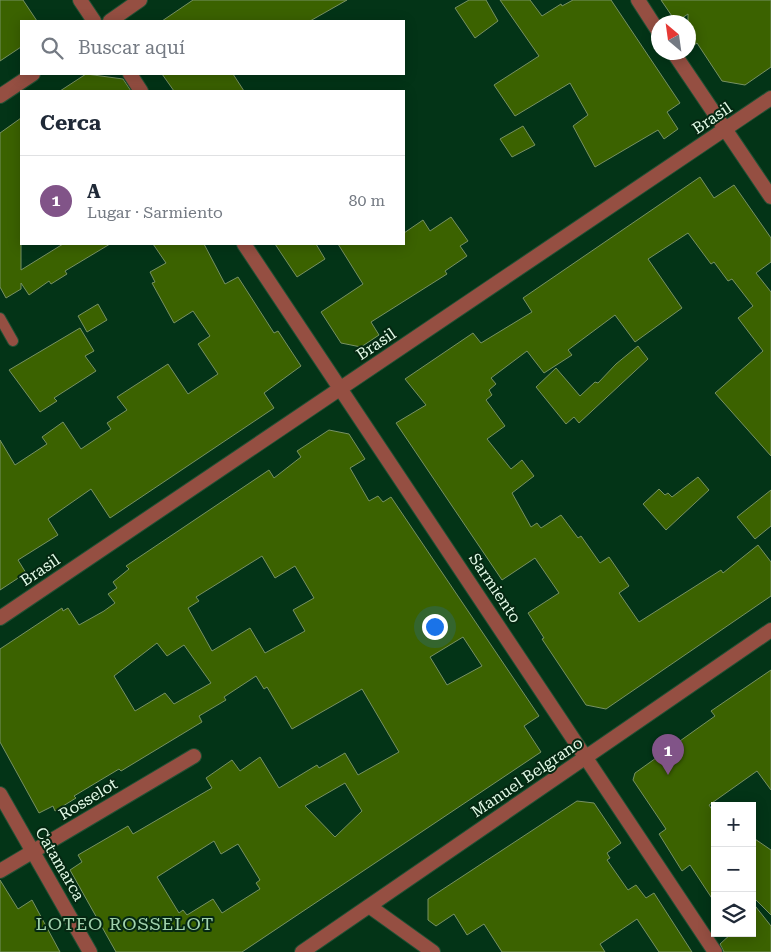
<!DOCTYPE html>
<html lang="es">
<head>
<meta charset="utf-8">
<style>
	body { margin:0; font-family:"Roboto Serif",serif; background:#f2f2f3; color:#1f2937 }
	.controls { position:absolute; right:15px; bottom:15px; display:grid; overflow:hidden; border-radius:0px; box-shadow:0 2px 12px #0003 }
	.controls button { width:45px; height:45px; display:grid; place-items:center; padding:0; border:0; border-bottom:1px solid #e0e1e3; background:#fff; color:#1f2937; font:25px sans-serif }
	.compass { position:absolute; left:651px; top:15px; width:45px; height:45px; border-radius:50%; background:#fff; box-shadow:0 2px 12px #0003; rotate:331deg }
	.you { position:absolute; left:434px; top:626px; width:18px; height:18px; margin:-12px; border:4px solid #fff; border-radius:50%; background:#1a73e8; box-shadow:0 0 0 8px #1a73e833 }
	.badge { display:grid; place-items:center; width:32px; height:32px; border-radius:50%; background:#815488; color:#fff; font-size:16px; font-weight:700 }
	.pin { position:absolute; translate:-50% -41px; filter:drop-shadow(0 1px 2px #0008) }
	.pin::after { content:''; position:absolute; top:26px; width:18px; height:15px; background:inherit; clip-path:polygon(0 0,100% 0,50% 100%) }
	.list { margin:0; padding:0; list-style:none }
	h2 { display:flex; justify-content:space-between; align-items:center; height:65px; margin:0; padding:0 20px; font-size:21px }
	h2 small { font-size:16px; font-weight:400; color:#747a83 }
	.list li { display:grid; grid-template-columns:32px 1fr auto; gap:15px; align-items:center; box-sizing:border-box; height:90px; padding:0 20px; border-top:1px solid #e0e1e3 }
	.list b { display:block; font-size:19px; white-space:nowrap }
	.list p { margin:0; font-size:16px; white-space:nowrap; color:#747a83 }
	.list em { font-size:16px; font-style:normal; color:#747a83 }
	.icon { flex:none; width:28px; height:28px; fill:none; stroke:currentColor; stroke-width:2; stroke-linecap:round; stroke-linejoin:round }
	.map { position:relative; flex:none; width:771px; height:952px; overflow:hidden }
	.search { position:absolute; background:#fff; box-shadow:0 2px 12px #0003; left:20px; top:20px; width:385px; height:55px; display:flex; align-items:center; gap:12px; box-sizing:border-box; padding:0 18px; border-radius:0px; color:#747a83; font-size:19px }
	.panel { position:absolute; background:#fff; box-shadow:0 2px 12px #0003; left:20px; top:90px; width:385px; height:155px; border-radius:0px }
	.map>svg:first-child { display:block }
</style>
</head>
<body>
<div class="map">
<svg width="771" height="952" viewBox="0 0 771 952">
	<rect width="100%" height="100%" fill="#033417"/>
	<!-- building -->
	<path fill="#3b6200" stroke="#779163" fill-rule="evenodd" d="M0,0H23L37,21H21V47L0,61Z
		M193,0H347L310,21H162Z
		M469,0H486L498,21L475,38L455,8Z
		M500,0H530L542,16L561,4L562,6L573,0H611L680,103L667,112L678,129L664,139L658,130L595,167L573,126L588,115L570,83L515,116L494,85L539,56Z
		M661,0H771V67L745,85L722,81L697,43L688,49V14L676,22Z
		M86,74L123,79L131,91H60Z
		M162,74H233L244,91H174Z
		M21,118V270L63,244H110L65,271L67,274L51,284L49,281L29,295L21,283V289L6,298L0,287V133Z
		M523,126L535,145L512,157L500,139Z
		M700,177L714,198L734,185L771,238V262L756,273L771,292V456L715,393L763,351L738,318L753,306L732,279L728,281L714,262L711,264L688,233L648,259L682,308L635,342L615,315L568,350L572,355L544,373L527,351L491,378L496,384L489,390L492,395L486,400L505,426L487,439L511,469L522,460L534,476L512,493L531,527L537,523L541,528L561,515L578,538L581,536L600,563L609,557L629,586L619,593L639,622L721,570L723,573L758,545L771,562V596L606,709L586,705L542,639L544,638L528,613L559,593L535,558L502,580L396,423L426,405L405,379L473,333L481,343L532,312L523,298Z
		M451,217L468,241L460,246L467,256L445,271L447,274L371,322L379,335L361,347L341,343L321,312L363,284L338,244H404V233L423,220L430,231Z
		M153,244H204L225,284L238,277L274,333L278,331L301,366L264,393L274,408L110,518L91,489L48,519L58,535L18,560L26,573L0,590V440L15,465L47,444L42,437L63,422L81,449L111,429L107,423L127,410L117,397L168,364L188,394L218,374L198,344L210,336L193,311L174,323L152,283L155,282L150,272L166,263Z
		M275,244H316L325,259L297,277Z
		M98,304L107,320L87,332L78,316Z
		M80,328L94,351L85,356L96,371L54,398L57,401L40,412L9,370Z
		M638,346L648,359L579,423L574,417L566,424L536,387L556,368L580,396L595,382L598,383L616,364Z
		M329,430L349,434L365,459L350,468L369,501L378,496L383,502L391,497L539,716L524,726L541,752L242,952H116L70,870L82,862L78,855L128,826L133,834L212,788L206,778L232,760L240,771L260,757L279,788L317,765L319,768L345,753L358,775L399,752L362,689L292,729L267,687L264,689L256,676L224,697L226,700L199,716L202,722L121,771L119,769L74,796L76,798L55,811L53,806L39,813L0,742V649L62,608L63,611L68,608L79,625L104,611L115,603L108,594L117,588L113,582L129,569L126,566L269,470L274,478L301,457L297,451ZM262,556L275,578L295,566L314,598L293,610L305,631L265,653L250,628L212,651L188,608L199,601L196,597ZM463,637L482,666L447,685L430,657ZM157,643L167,656L184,645L211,683L174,704L165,693L135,711L114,676ZM345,783L362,811L335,837L305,806ZM214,841L221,854L238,844L260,880L256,883L260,889L222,913L213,899L187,915L183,910L179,913L157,877Z
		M698,477L709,490L666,530L643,504L659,489L665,495L668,493L672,497Z
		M771,490V526L755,539L737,517Z
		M771,670V790L757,771L709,805L715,814V903L690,865L682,871L659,834L666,829L633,780L635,773L715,716L711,711Z
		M577,801L594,803L621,843L607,853L610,858L607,860L628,890L636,885L646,898L654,893L692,952H659L637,919L600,944L605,952H502L484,924L467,935L454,914L436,926L428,920V899Z
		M752,837L771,850V915L752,896Z
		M0,880L18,909L32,900L60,952H0Z
		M752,902L771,926V952H724L720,944L732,933H752Z"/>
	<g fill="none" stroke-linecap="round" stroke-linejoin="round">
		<!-- service casing -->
		<g stroke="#225034" stroke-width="12">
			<path id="service" d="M0,318L13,341"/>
		</g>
		<!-- minor casing -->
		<g stroke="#225034" stroke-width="16">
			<path id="minor" d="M80,0L94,21
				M638,0L658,31
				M110,21L140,0
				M673,52L771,197
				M130,74L141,91
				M0,96L33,74
				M244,244L715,952
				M0,618L771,98
				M0,794L90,952
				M0,871L194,756
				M369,906L433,952
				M302,952L771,630"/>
		</g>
		<!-- service -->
		<use href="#service" stroke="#954f42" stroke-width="10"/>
		<!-- minor -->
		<use href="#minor" stroke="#954f42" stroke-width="14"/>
	</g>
	<g text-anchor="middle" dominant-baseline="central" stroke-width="4" stroke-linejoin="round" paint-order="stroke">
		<!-- street labels -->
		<g font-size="16" fill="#e1f9e6" stroke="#052812">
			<text transform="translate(712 118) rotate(-34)">Brasil</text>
			<text transform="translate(376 344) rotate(-34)">Brasil</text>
			<text transform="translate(40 570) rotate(-34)">Brasil</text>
			<text transform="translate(495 588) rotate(56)">Sarmiento</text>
			<text transform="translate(527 777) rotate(-34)">Manuel Belgrano</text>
			<text transform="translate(88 799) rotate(-31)">Rosselot</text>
			<text transform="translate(60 864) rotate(60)">Catamarca</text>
		</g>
		<!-- neighbourhood labels -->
		<g font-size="18" letter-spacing="1" fill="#a2d3ae" stroke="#052812">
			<text x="125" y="923">LOTEO ROSSELOT</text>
		</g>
	</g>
</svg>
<div class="controls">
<button>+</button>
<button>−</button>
<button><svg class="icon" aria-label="layers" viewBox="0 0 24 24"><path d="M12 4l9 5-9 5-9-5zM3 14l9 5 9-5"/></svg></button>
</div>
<svg class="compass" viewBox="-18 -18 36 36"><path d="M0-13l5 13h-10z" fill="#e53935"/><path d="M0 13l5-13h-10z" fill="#747a83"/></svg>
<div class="you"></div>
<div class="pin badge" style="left:668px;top:775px">1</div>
<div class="search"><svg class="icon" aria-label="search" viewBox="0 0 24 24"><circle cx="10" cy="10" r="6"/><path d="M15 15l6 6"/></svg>Buscar aquí</div>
<section class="panel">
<h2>Cerca<small></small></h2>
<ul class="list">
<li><span class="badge">1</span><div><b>A</b><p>Lugar · Sarmiento</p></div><em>80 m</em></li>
</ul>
</section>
</div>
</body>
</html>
